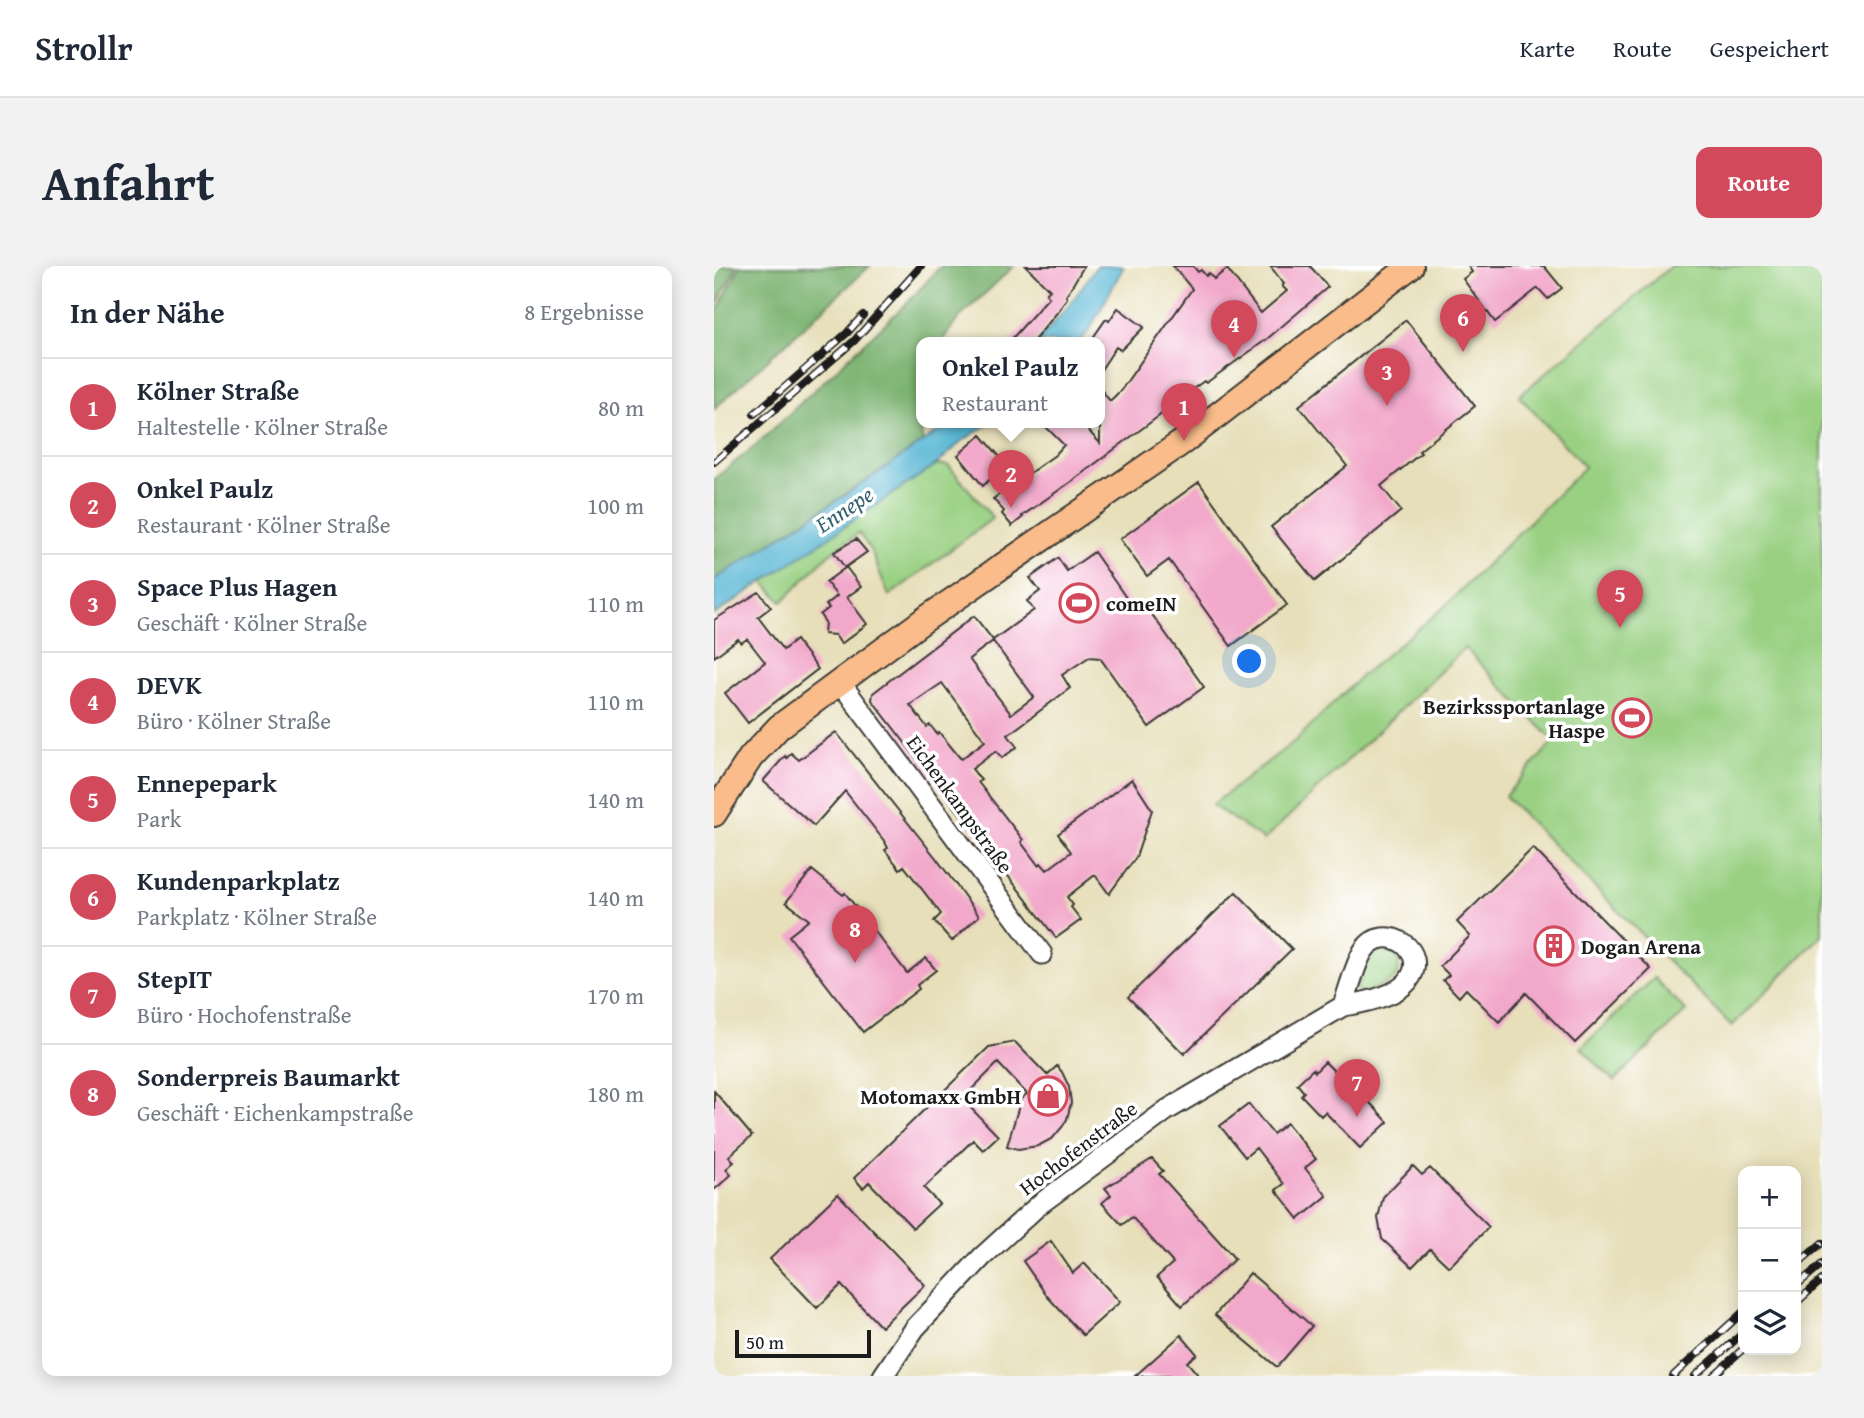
<!DOCTYPE html>
<html lang="de">
<head>
<meta charset="utf-8">
<style>
	body { margin:0; font-family:"Gentium Book Plus",serif; background:#f2f2f3; color:#1f2937 }
	.controls { position:absolute; right:21px; bottom:21px; display:grid; overflow:hidden; border-radius:14px; box-shadow:0 4px 18px #0003 }
	.controls button { width:63px; height:63px; display:grid; place-items:center; padding:0; border:0; border-bottom:2px solid #e0e1e3; background:#fff; color:#1f2937; font:35px sans-serif }
	.scale { position:absolute; left:21px; bottom:18px; width:136px; box-sizing:border-box; padding-left:7px; border:4px solid #1c1c1c; border-top:0; font-size:19px; line-height:24px; white-space:nowrap; color:#1c1c1c; -webkit-text-stroke:5px #fff; paint-order:stroke }
	.you { position:absolute; left:536px; top:396px; width:24px; height:24px; margin:-18px; border:5px solid #fff; border-radius:50%; background:#1a73e8; box-shadow:0 0 0 10px #1a73e833 }
	.badge { display:grid; place-items:center; width:46px; height:46px; border-radius:50%; background:#d1495b; color:#fff; font-size:23px; font-weight:700 }
	.pin { position:absolute; translate:-50% -58px; filter:drop-shadow(0 2px 4px #0008) }
	.pin::after { content:''; position:absolute; top:37px; width:24px; height:21px; background:inherit; clip-path:polygon(0 0,100% 0,50% 100%) }
	.popup { position:absolute; left:202px; top:71px; width:189px; height:91px; box-sizing:border-box; display:grid; place-content:center; border-radius:14px; background:#fff; filter:drop-shadow(0 2px 5px #0005); font-size:23px; white-space:nowrap; color:#747a83 }
	.popup b { font-size:26px; color:#1f2937 }
	.popup::after { content:''; position:absolute; left:50%; top:100%; margin-left:-14px; border:14px solid transparent; border-top-color:#fff }
	.list { margin:0; padding:0; list-style:none }
	h2 { display:flex; justify-content:space-between; align-items:center; height:91px; margin:0; padding:0 28px; font-size:30px }
	h2 small { font-size:23px; font-weight:400; color:#747a83 }
	.list li { display:grid; grid-template-columns:46px 1fr auto; gap:21px; align-items:center; box-sizing:border-box; height:98px; padding:0 28px; border-top:2px solid #e0e1e3 }
	.list b { display:block; font-size:26px; white-space:nowrap }
	.list p { margin:0; font-size:23px; white-space:nowrap; color:#747a83 }
	.list em { font-size:23px; font-style:normal; color:#747a83 }
	.icon { flex:none; width:38px; height:38px; fill:none; stroke:currentColor; stroke-width:2; stroke-linecap:round; stroke-linejoin:round }
	.map { position:relative; flex:none; width:1108px; height:1110px; overflow:hidden; border-radius:14px }
	header { display:flex; align-items:center; gap:42px; box-sizing:border-box; height:98px; padding:0 35px; background:#fff; border-bottom:2px solid #e0e1e3 }
	header strong { font-size:33px }
	nav { display:flex; gap:38px; margin-inline-start:auto; font-size:24px }
	.intro { display:flex; align-items:center; justify-content:space-between; box-sizing:border-box; height:168px; padding:0 42px }
	h1 { margin:0; font-size:49px }
	.button { padding:18px 32px; border-radius:14px; background:#d1495b; color:#fff; font-size:24px; font-weight:700 }
	main { display:flex; gap:42px; padding:0 42px }
	aside { flex:1; background:#fff; border-radius:14px; box-shadow:0 4px 18px #0003 }
	.map>svg:first-child { display:block }
</style>
</head>
<body>
<header>
<strong>Strollr</strong>
<nav><a>Karte</a><a>Route</a><a>Gespeichert</a></nav>
</header>
<div class="intro"><h1>Anfahrt</h1><a class="button">Route</a></div>
<main>
<aside>
<h2>In der Nähe<small>8 Ergebnisse</small></h2>
<ul class="list">
<li><span class="badge">1</span><div><b>Kölner Straße</b><p>Haltestelle · Kölner Straße</p></div><em>80 m</em></li>
<li><span class="badge">2</span><div><b>Onkel Paulz</b><p>Restaurant · Kölner Straße</p></div><em>100 m</em></li>
<li><span class="badge">3</span><div><b>Space Plus Hagen</b><p>Geschäft · Kölner Straße</p></div><em>110 m</em></li>
<li><span class="badge">4</span><div><b>DEVK</b><p>Büro · Kölner Straße</p></div><em>110 m</em></li>
<li><span class="badge">5</span><div><b>Ennepepark</b><p>Park</p></div><em>140 m</em></li>
<li><span class="badge">6</span><div><b>Kundenparkplatz</b><p>Parkplatz · Kölner Straße</p></div><em>140 m</em></li>
<li><span class="badge">7</span><div><b>StepIT</b><p>Büro · Hochofenstraße</p></div><em>170 m</em></li>
<li><span class="badge">8</span><div><b>Sonderpreis Baumarkt</b><p>Geschäft · Eichenkampstraße</p></div><em>180 m</em></li>
</ul>
</aside>
<div class="map">
<svg width="1108" height="1110" viewBox="0 0 1108 1110">
	<rect width="100%" height="100%" fill="#fff"/>
	<filter id="ink" filterUnits="userSpaceOnUse"><feTurbulence type="fractalNoise" baseFrequency=".0143" numOctaves="2"/><feDisplacementMap in="SourceGraphic" scale="14" xChannelSelector="R" yChannelSelector="G"/><feConvolveMatrix kernelMatrix="1 2 1 2 8 2 1 2 1" color-interpolation-filters="sRGB"/></filter>
	<filter id="wash" filterUnits="userSpaceOnUse"><feTurbulence type="fractalNoise" baseFrequency=".00686" numOctaves="4" result="noise"/><feDisplacementMap in="SourceGraphic" scale="28" xChannelSelector="R" yChannelSelector="G"/><feGaussianBlur stdDeviation="1.57" result="paint"/><feColorMatrix in="noise" values="0 0 0 0 0 0 0 0 0 0 0 0 0 0 0 0 0 1.4 0 .05"/><feComposite in="paint" operator="in"/></filter>
	<g filter="url(#wash)">
		<rect width="100%" height="100%" fill="#e7dfba"/>
		<!-- green -->
		<path fill="#99d082" stroke="#5a764f" stroke-width="2" d="M957,0H1108V669L1018,760L791,530L840,475L751,382L550,574L498,539L582,474L647,410L729,342L871,201L805,130Z
			M223,198L235,200L279,252L175,330L158,287L145,267L114,289L68,336L49,315Z
			M669,684L682,690C694,715 668,719 650,727L644,725L643,721L656,690L659,687Z
			M940,712L972,745L900,815L867,782Z"/>
		<!-- forest -->
		<path fill="#7ab270" stroke="#4b6746" stroke-width="2" d="M0,0H23L0,43Z
			M26,0H156L0,143V51Z
			M227,0H300L245,52L227,76H208V123L204,143L209,178L0,314V213L40,181L194,36Z"/>
		<!-- water -->
		<path fill="#56b6d4" stroke="#396978" stroke-width="2" d="M383,0H410L375,65L365,76H323L354,41Z
			M238,156H277L247,176L223,198L0,349V314L142,222Z"/>
		<g id="blocks">
			<!-- building -->
			<path fill="#f2a8ca" fill-rule="evenodd" d="M312,0H370L352,30L353,32L346,43L319,76H295L335,31L332,28L336,24Z
				M459,0H479L484,6L487,4L492,10L495,7L500,13L513,3L547,47L573,25L568,20L570,18L556,0H596L614,21L553,73L492,117L490,115L455,140L457,141L358,215L308,250L309,251L298,260L288,248L290,245L279,233L341,189L350,179L327,156H366L386,177V122L396,135L407,124L478,23Z
				M754,0H830L848,22L834,33L824,22L781,56L749,13L758,6Z
				M404,42L430,61L407,84L402,81L386,105V76H376L392,53L395,55Z
				M692,54L761,140L705,185L707,187L667,220L687,245L601,315L557,261L633,200L585,140Z
				M267,169L292,198L269,220L244,189Z
				M485,216L573,339L517,380L455,294L433,310L406,273Z
				M142,273L153,286L132,301L147,321L133,331L153,358L127,378L121,369L110,368L111,356L106,349L115,342L112,339L123,330L112,316L131,302L120,286Z
				M380,286L420,343L429,336L490,421L435,461L386,392L375,391L348,409L356,422L294,469L303,481L288,492L282,485L258,503L267,514L264,516L309,574L307,576L324,599L327,597L333,604L357,586L344,568L418,513L438,544L422,591L395,628L381,609L353,631L359,639L357,641L367,654L342,672L158,434L159,427L260,350L279,374L320,344L313,335L326,325L316,312L344,292L353,305ZM279,375L320,431L297,448L255,393ZM228,417L271,475L247,493L225,466L223,468L216,459L213,461L196,439Z
				M45,326L57,341L44,351L69,384L82,374L104,403L34,457L11,427L51,396L33,373L27,377L24,373L0,391V354Z
				M122,466L222,592L265,650L238,675L220,655L227,648L190,600L186,603L171,584L174,582L171,576L131,525L100,560L49,515L71,490L73,492L77,487L85,494Z
				M819,582L937,703L861,777L812,727L785,756L752,723L745,731L729,714L735,709L726,700L756,670L743,656Z
				M98,604L129,629L131,627L193,707L212,692L222,704L203,719L205,723L149,766L75,670L95,654L72,636Z
				M522,626L578,683L470,788L414,731Z
				M301,776L333,809L343,800L348,806L355,821L357,837L353,853L349,860L339,872L324,880L304,883L293,880L307,833L313,828L284,797L248,833L284,870L269,884L259,874L210,922L225,938L199,962L155,916L149,922L140,912L275,781Z
				M611,796L621,806L624,803L674,856L646,882L611,846L607,850L587,829L590,826L583,818L599,803L601,806Z
				M0,825L38,870L15,890L20,896L12,903L17,909L0,924Z
				M535,838L559,868L573,857L602,893L591,902L613,930L585,953L562,924L570,918L542,882L531,891L506,860Z
				M438,893L449,905L445,908L521,993L468,1040L443,1011L459,997L418,951L408,959L388,937L397,929L391,922Z
				M699,900L708,909L716,902L775,961L735,1001L716,983L698,1001L668,973L664,952L669,931Z
				M124,928L211,1019L167,1061L127,1019L103,1042L56,993Z
				M337,975L359,1007L370,997L406,1036L369,1069L333,1030L309,995Z
				M536,1007L598,1060L563,1101L501,1049Z
				M467,1069L483,1088L473,1096L485,1110H421Z"/>
		</g>
	</g>
	<g filter="url(#ink)">
		<use href="#blocks" fill-opacity="0" stroke="#3a3934" stroke-width="2"/>
		<g fill="none" stroke-linecap="round" stroke-linejoin="round">
			<!-- minor casing -->
			<g stroke="#3a3934" stroke-width="23">
				<path id="minor" d="M126,416L328,688
					M169,1110L201,1062L268,991L326,938L453,844L629,740C648,737 681,731 694,715C718,685 670,654 650,684C642,695 634,726 629,740"/>
			</g>
			<!-- major casing -->
			<g stroke="#3a3934" stroke-width="28">
				<path id="major" d="M0,548L37,491L65,461L210,354L470,175L697,0"/>
			</g>
			<!-- minor -->
			<use href="#minor" stroke="#fff" stroke-width="19"/>
			<!-- major -->
			<use href="#major" stroke="#f9bc8a" stroke-width="24"/>
			<!-- rail casing -->
			<g stroke="#1c1c1c" stroke-width="8">
				<path id="rail" d="M40,148L133,67L149,49
					M0,196L140,75L207,0
					M1082,999L1108,977
					M1082,1020L1108,998
					M1082,1037L1108,1014
					M959,1110L1029,1046
					M981,1110L1029,1067
					M999,1110L1029,1083"/>
			</g>
			<!-- rail -->
			<use href="#rail" stroke="#fff" stroke-width="5" stroke-dasharray="16" stroke-linecap="butt"/>
		</g>
	</g>
	<!-- icons -->
	<defs>
		<g id="stadium-ring" transform="scale(2.0125)"><circle r="9.5" fill="#fff" stroke="#d1495b" stroke-width="1.5"/><path d="M0-5a6.5 5 0 1 0 0 10a6.5 5 0 1 0 0-10ZM-3.5-1.8h7v3.6h-7Z" fill="#d1495b"/></g>
		<g id="building-ring" transform="scale(2.0125)"><circle r="9.5" fill="#fff" stroke="#d1495b" stroke-width="1.5"/><path d="M-4-6H4V6H1V3H-1V6H-4ZM-2.5-4.3h1.7v1.8h-1.7ZM.8-4.3h1.7v1.8H.8ZM-2.5-1h1.7V.8h-1.7ZM.8-1h1.7V.8H.8Z" fill="#d1495b"/></g>
		<g id="shop-ring" transform="scale(2.0125)"><circle r="9.5" fill="#fff" stroke="#d1495b" stroke-width="1.5"/><path d="M-5-2.5h2.3a2.7 3.5 0 0 1 5.4 0H5L5.5 6h-11ZM-1.5-2.5h3a1.5 2.3 0 0 0-3 0Z" fill="#d1495b"/></g>
	</defs>
	<g fill-rule="evenodd">
		<use href="#stadium-ring" x="365" y="337"/>
		<use href="#stadium-ring" x="918" y="452"/>
		<use href="#building-ring" x="840" y="680"/>
		<use href="#shop-ring" x="334" y="830"/>
	</g>
	<g text-anchor="middle" dominant-baseline="central" stroke-width="7" stroke-linejoin="round" paint-order="stroke">
		<!-- poi labels -->
		<g font-size="21" font-weight="bold" fill="#1c1c1c" stroke="#fff" text-anchor="start">
			<text x="392" y="337">comeIN</text>
			<text x="891" y="440" text-anchor="end">Bezirkssportanlage<tspan x="891" dy="24">Haspe</tspan></text>
			<text x="867" y="680">Dogan Arena</text>
			<text x="307" y="830" text-anchor="end">Motomaxx GmbH</text>
		</g>
		<!-- street labels -->
		<g font-size="21" fill="#1c1c1c" stroke="#fff">
			<text transform="translate(246 538) rotate(54)">Eichenkampstraße</text>
			<text transform="translate(364 882) rotate(-37)">Hochofenstraße</text>
		</g>
		<!-- water labels -->
		<g font-size="23" font-style="italic" fill="#36616f" stroke="#fff">
			<text transform="translate(130 243) rotate(-34)">Ennepe</text>
		</g>
	</g>
</svg>
<div class="controls">
<button>+</button>
<button>−</button>
<button><svg class="icon" aria-label="layers" viewBox="0 0 24 24"><path d="M12 4l9 5-9 5-9-5zM3 14l9 5 9-5"/></svg></button>
</div>
<div class="scale">50 m</div>
<div class="you"></div>
<div class="pin badge" style="left:470px;top:175px">1</div>
<div class="pin badge" style="left:297px;top:242px">2</div>
<div class="popup"><b>Onkel Paulz</b>Restaurant</div>
<div class="pin badge" style="left:673px;top:140px">3</div>
<div class="pin badge" style="left:520px;top:92px">4</div>
<div class="pin badge" style="left:906px;top:362px">5</div>
<div class="pin badge" style="left:749px;top:86px">6</div>
<div class="pin badge" style="left:643px;top:851px">7</div>
<div class="pin badge" style="left:141px;top:697px">8</div>
</div>
</main>
</body>
</html>
